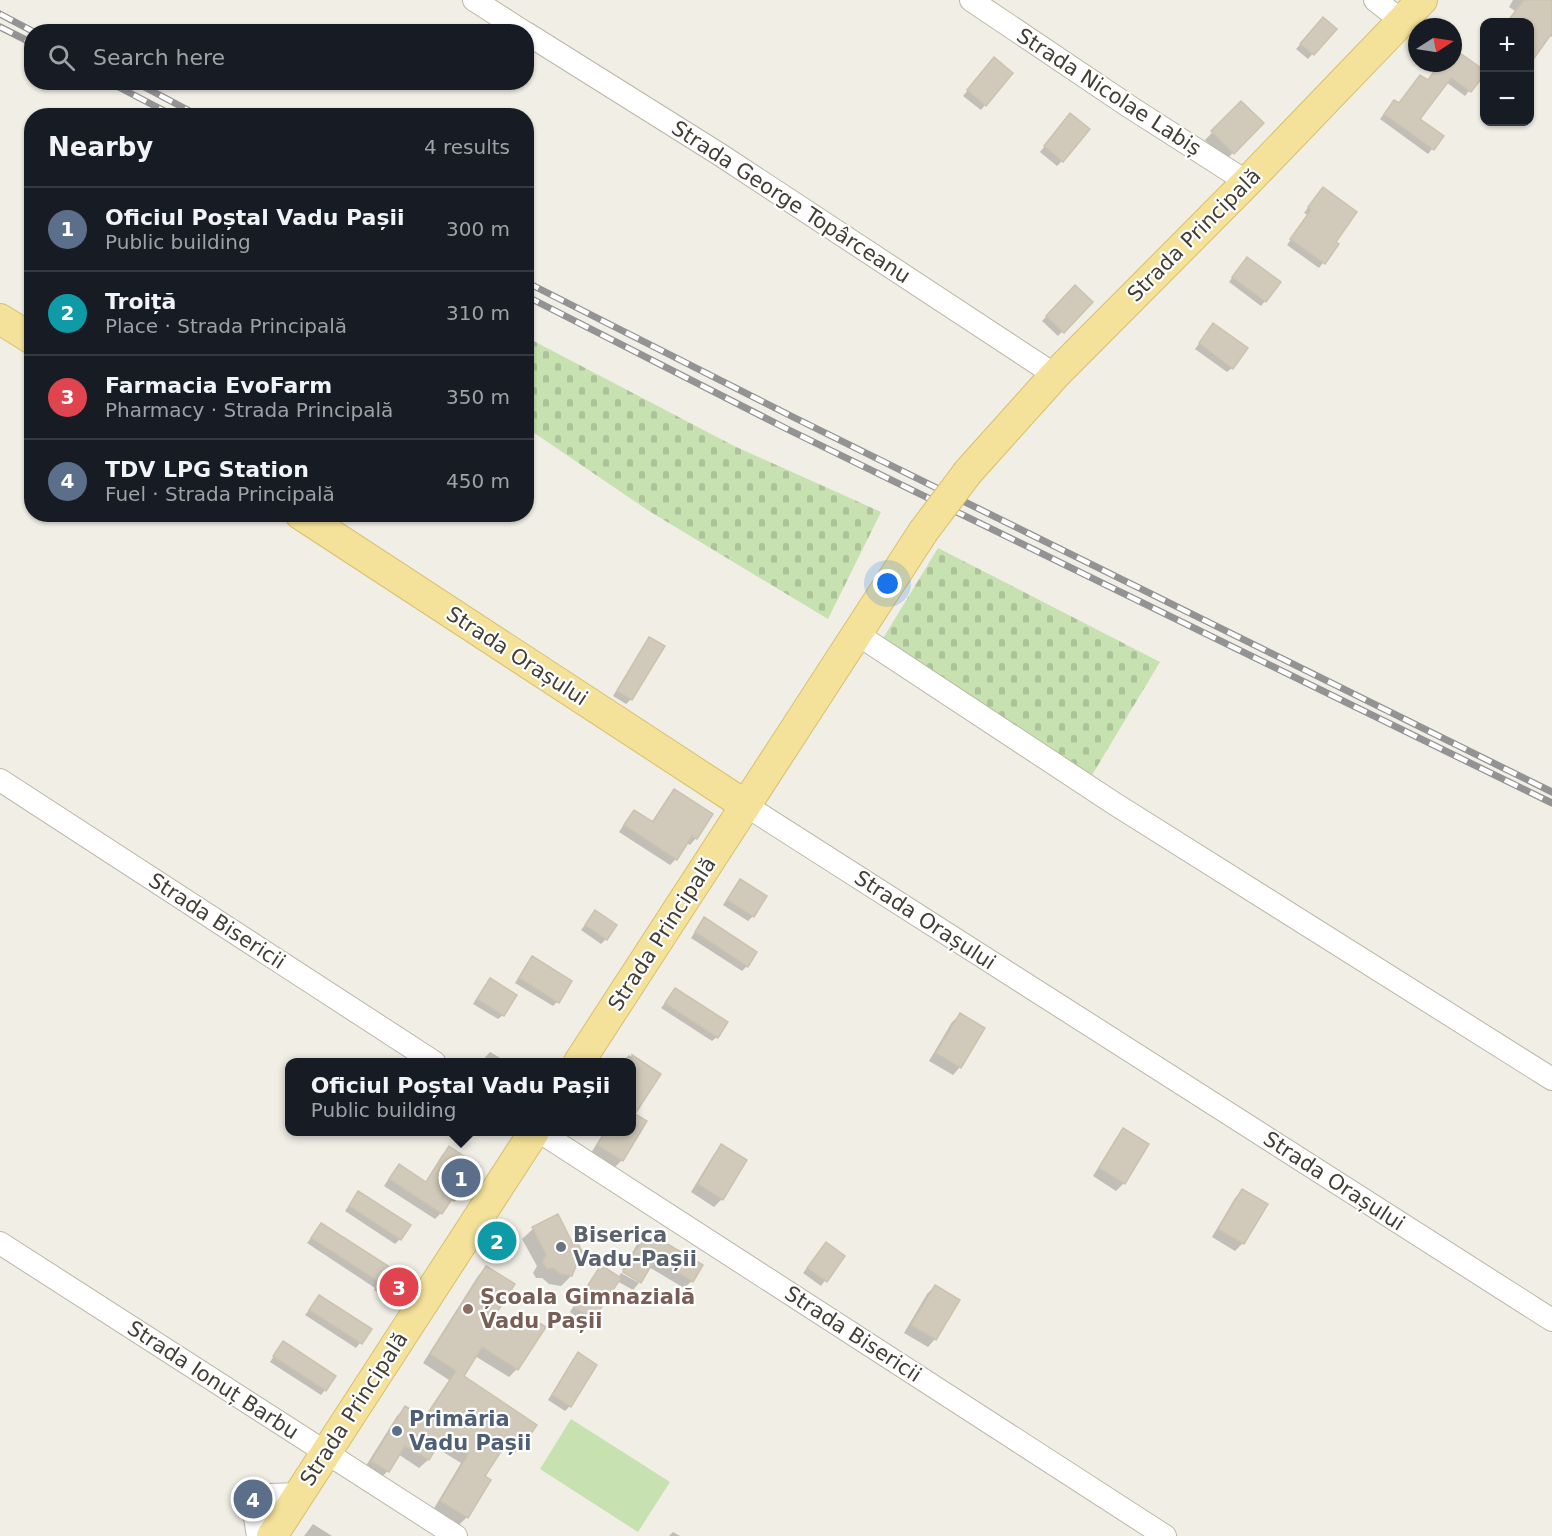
<!DOCTYPE html>
<html lang="en">
<head>
<meta charset="utf-8">
<style>
	body { margin:0; font-family:"DejaVu Sans",sans-serif; background:#20242c; color:#f1f3f6 }
	.controls { position:absolute; right:18px; top:18px; display:grid; overflow:hidden; border-radius:12px; box-shadow:0 2px 4px #0004 }
	.controls button { width:54px; height:54px; display:grid; place-items:center; padding:0; border:0; border-bottom:2px solid #363941; background:#171b24; color:#f1f3f6; font:30px sans-serif }
	.compass { position:absolute; left:1408px; top:18px; width:54px; height:54px; border-radius:50%; background:#171b24; box-shadow:0 2px 4px #0004; rotate:78deg }
	.you { position:absolute; left:888px; top:584px; width:21px; height:21px; margin:-15px; border:4px solid #fff; border-radius:50%; background:#1a73e8; box-shadow:0 0 0 9px #1a73e833 }
	.badge { display:grid; place-items:center; width:39px; height:39px; border-radius:50%; background:#d93025; color:#fff; font-size:20px; font-weight:700 }
	.pin { position:absolute; translate:-50% -50%; border:3px solid #fff; box-shadow:0 2px 6px #0006 }
	.popup { position:absolute; left:285px; top:1058px; width:351px; height:78px; box-sizing:border-box; display:grid; place-content:center; border-radius:12px; background:#171b24; filter:drop-shadow(0 2px 4px #0005); font-size:20px; white-space:nowrap; color:#9ea1a6 }
	.popup b { font-size:22px; color:#f1f3f6 }
	.popup::after { content:''; position:absolute; left:50%; top:100%; margin-left:-12px; border:12px solid transparent; border-top-color:#171b24 }
	.list { margin:0; padding:0; list-style:none }
	h2 { display:flex; justify-content:space-between; align-items:center; height:78px; margin:0; padding:0 24px; font-size:26px }
	h2 small { font-size:20px; font-weight:400; color:#9ea1a6 }
	.list li { display:grid; grid-template-columns:39px 1fr auto; gap:18px; align-items:center; box-sizing:border-box; height:84px; padding:0 24px; border-top:2px solid #363941 }
	.list b { display:block; font-size:22px; white-space:nowrap }
	.list p { margin:0; font-size:20px; white-space:nowrap; color:#9ea1a6 }
	.list em { font-size:20px; font-style:normal; color:#9ea1a6 }
	.icon { flex:none; width:33px; height:33px; fill:none; stroke:currentColor; stroke-width:2; stroke-linecap:round; stroke-linejoin:round }
	.map { position:relative; flex:none; width:1552px; height:1536px; overflow:hidden }
	.search { position:absolute; background:#171b24; box-shadow:0 2px 4px #0004; left:24px; top:24px; width:510px; height:66px; display:flex; align-items:center; gap:15px; box-sizing:border-box; padding:0 21px; border-radius:24px; color:#9ea1a6; font-size:22px }
	.panel { position:absolute; background:#171b24; box-shadow:0 2px 4px #0004; left:24px; top:108px; width:510px; height:414px; border-radius:24px }
	.map>svg:first-child { display:block }
</style>
</head>
<body>
<div class="map">
<svg width="1552" height="1536" viewBox="0 0 1552 1536">
	<defs>
		<pattern id="cemetery-stones" width="16" height="16" patternUnits="userSpaceOnUse" patternTransform="scale(1.5)"><rect width="16" height="16" fill="#c7e1b1"/><path d="M2 7V4a2 2 0 0 1 4 0v3zM10 15v-3a2 2 0 0 1 4 0v3z" fill="#acc299"/></pattern>
	</defs>
	<rect width="100%" height="100%" fill="#f0eee5"/>
	<!-- cemetery -->
	<path fill="url(#cemetery-stones)" d="M526,337L734,446L881,512L828,619L649,511L527,428Z
		M938,548L1160,662L1092,775L1086,774L882,640Z"/>
	<!-- garden -->
	<path fill="#c7e1b1" d="M571,1419L670,1482L638,1532L540,1469Z"/>
	<!-- shadow -->
	<path fill="#0003" d="M1513,0H1552V37L1549,35L1530,60V22H1507L1515,11L1509,7Z
		M1318,24L1334,29L1308,59L1296,49Z
		M1440,63L1484,72L1465,96L1446,82L1418,119L1432,149L1428,154L1380,119L1390,106L1398,104L1427,81Z
		M989,64L985,105L981,110L963,96Z
		M1241,103L1262,123L1226,160L1205,140Z
		M1066,120L1062,161L1057,166L1040,152Z
		M1318,194L1334,242L1337,244L1319,268L1287,245L1308,215L1304,213Z
		M1242,264L1265,301L1261,306L1229,282Z
		M1075,287L1091,302L1058,336L1042,321Z
		M1209,330L1232,368L1227,372L1195,349Z
		M650,639L631,699L626,704L613,696L645,643Z
		M674,791L711,814L696,838L690,845L686,843L676,859L670,865L619,832L628,818L634,812L651,823L668,797Z
		M740,881L753,916L748,921L723,905L735,886Z
		M595,912L606,939L601,944L581,930Z
		M700,924L747,966L742,971L691,938Z
		M532,958L557,1002L553,1006L515,983L527,963Z
		M490,980L503,1015L498,1019L473,1004L485,985Z
		M675,990L717,1037L712,1041L661,1008Z
		M960,1015V1067L953,1075L929,1061L952,1022Z
		M490,1052L507,1062H481Z
		M629,1055L659,1074L633,1114L645,1122L622,1160L614,1168L591,1153L604,1132H632V1062H622Z
		M1123,1130L1124,1183L1116,1191L1093,1176L1116,1138Z
		M722,1146V1199L714,1207L691,1192L714,1154Z
		M449,1148L460,1196L454,1202L450,1199L441,1213L435,1219L384,1186L393,1172L399,1166L425,1183L442,1155Z
		M1242,1191L1243,1243L1235,1251L1212,1237L1235,1198Z
		M358,1192L400,1239L395,1244L345,1211Z
		M557,1216L573,1245L571,1276L561,1286L549,1284L542,1278H536L533,1273L537,1266L522,1239L533,1229Z
		M321,1225L408,1281L398,1297L393,1302L374,1290L375,1288L307,1243Z
		M647,1234L692,1281L684,1288L649,1267L640,1281L622,1270L639,1241Z
		M826,1244L843,1256L821,1286L803,1273Z
		M486,1267L492,1317L516,1333L528,1318L517,1369L509,1377L475,1356L462,1376L535,1426L521,1446L513,1455L502,1447L483,1476L467,1517L459,1525L433,1510L461,1463L435,1447L428,1460L419,1468L398,1454L388,1471L379,1479L364,1469L397,1416L406,1408L423,1419L449,1380L423,1363L478,1276Z
		M596,1272L618,1278L621,1273L639,1283L633,1290L617,1281L592,1319L587,1324L570,1312Z
		M935,1286V1339L928,1347L904,1333L927,1294Z
		M319,1297L370,1330L356,1348L305,1315Z
		M279,1348L325,1390L321,1395L270,1362Z
		M578,1354L570,1406L565,1411L548,1400L573,1359Z
		M313,1524L332,1536H304Z
		M673,1532L680,1536H669Z"/>
	<!-- building -->
	<path fill="#d1cabb" stroke="#cbc2af" stroke-width="1.5" d="M1524,0H1552V33L1530,64V22H1507Z
		M1323,17L1337,29L1314,55L1300,44Z
		M1453,48L1485,71V74L1471,92L1451,78L1420,119L1444,136L1434,150L1384,114L1394,100L1399,103L1420,75L1428,80L1440,63H1453Z
		M994,57L1013,73L986,106L967,90Z
		M1241,101L1264,123L1234,154L1211,131Z
		M1070,113L1090,129L1063,162L1044,146Z
		M1323,187L1357,212L1336,242L1339,244L1325,264L1290,239L1311,210L1308,207Z
		M1247,257L1281,282L1266,302L1232,277Z
		M1075,285L1093,302L1064,333L1046,316Z
		M1213,323L1248,348L1233,369L1199,343Z
		M649,637L665,646L632,700L617,691Z
		M674,789L713,814L697,839L692,836L677,860L624,825L634,810L653,822Z
		M740,879L767,896L754,917L727,900Z
		M595,910L617,925L607,940L585,925Z
		M704,917L757,952L748,967L695,932Z
		M532,956L572,981L559,1003L519,978Z
		M490,978L517,995L504,1016L477,999Z
		M675,988L728,1022L718,1038L665,1003Z
		M960,1013L985,1028L961,1068L936,1053Z
		M632,1055L661,1074L635,1114L647,1121L623,1161L597,1145L606,1131H632Z
		M1123,1128L1149,1144L1125,1184L1099,1168Z
		M721,1144L747,1160L723,1200L698,1184Z
		M449,1146L480,1167L461,1197L456,1193L442,1214L389,1179L399,1164L426,1182Z
		M1242,1189L1268,1204L1244,1244L1218,1229Z
		M358,1191L411,1225L401,1240L349,1206Z
		M558,1214L573,1244H578L582,1251L572,1276L560,1274L553,1268L547,1269L542,1262L546,1255L532,1227Z
		M321,1223L410,1280L399,1298L378,1284L379,1282L311,1238Z
		M647,1232L703,1265L693,1282L655,1259L641,1283L623,1272Z
		M826,1242L845,1256L827,1282L807,1268Z
		M601,1265L621,1278L593,1320L574,1307Z
		M486,1266L515,1284L494,1317L518,1332L528,1316L546,1327L518,1370L482,1347L464,1376L537,1425L522,1447L509,1439L485,1476L491,1480L468,1518L440,1501L468,1455L442,1439L429,1460L405,1446L389,1472L371,1461L405,1406L425,1418L456,1371L430,1354Z
		M935,1285L960,1300L936,1340L911,1325Z
		M319,1295L372,1329L362,1344L309,1310Z
		M283,1341L336,1376L326,1391L273,1356Z
		M578,1352L597,1365L571,1407L552,1395Z"/>
	<g fill="none" stroke-linecap="round" stroke-linejoin="round">
		<!-- minor casing -->
		<g stroke="#bbb6a8" stroke-width="24">
			<path id="minor" d="M474,0L524,32
				M971,0L1130,107L1247,182
				M1375,0L1402,21
				M526,33L719,154L1055,375
				M857,634L1115,804L1552,1079
				M0,780L434,1062
				M745,805L1552,1320
				M540,1132L1165,1536
				M0,1243L456,1536
				M258,1536L255,1518L270,1495L299,1494"/>
		</g>
		<!-- major casing -->
		<g stroke="#d7c06c" stroke-width="32">
			<path id="major" d="M0,319L32,339
				M968,472L1055,375L1247,182L1422,0
				M300,514L745,805
				M579,1062L923,532
				M272,1536L534,1132"/>
		</g>
		<!-- minor -->
		<use href="#minor" stroke="#fff" stroke-width="22"/>
		<!-- major -->
		<use href="#major" stroke="#f4e29a" stroke-width="30"/>
		<!-- rail casing -->
		<g stroke="#939393" stroke-width="7">
			<path id="rail" d="M0,14L34,32
				M0,27L32,43
				M109,82L174,116
				M135,82L199,116
				M526,282L793,417L1552,792
				M526,296L787,429L1552,803"/>
		</g>
		<!-- rail -->
		<use href="#rail" stroke="#fff" stroke-width="4.5" stroke-dasharray="14" stroke-linecap="butt"/>
		<!-- major-bridge casing -->
		<g stroke="#d7c06c" stroke-width="32" stroke-linecap="butt">
			<path id="major-bridge" d="M923,532L968,472"/>
		</g>
		<!-- major-bridge -->
		<use href="#major-bridge" stroke="#f4e29a" stroke-width="30"/>
	</g>
	<!-- markers -->
	<circle fill="#6b7280" stroke="#fff" stroke-width="2" cx="561" cy="1247" r="6"/>
	<circle fill="#8d6e63" stroke="#fff" stroke-width="2" cx="468" cy="1309" r="6"/>
	<circle fill="#5c6f8a" stroke="#fff" stroke-width="2" cx="397" cy="1431" r="6"/>
	<g text-anchor="middle" dominant-baseline="central" stroke-width="4.5" stroke-linejoin="round" paint-order="stroke">
		<!-- street labels -->
		<g font-size="21" fill="#423e35" stroke="#fff">
			<text transform="translate(1109 92) rotate(33)">Strada Nicolae Labiș</text>
			<text transform="translate(791 202) rotate(33)">Strada George Topârceanu</text>
			<text transform="translate(1194 235) rotate(-45)">Strada Principală</text>
			<text transform="translate(517 656) rotate(33)">Strada Orașului</text>
			<text transform="translate(925 920) rotate(33)">Strada Orașului</text>
			<text transform="translate(217 921) rotate(33)">Strada Bisericii</text>
			<text transform="translate(662 934) rotate(-57)">Strada Principală</text>
			<text transform="translate(1334 1181) rotate(33)">Strada Orașului</text>
			<text transform="translate(853 1334) rotate(33)">Strada Bisericii</text>
			<text transform="translate(213 1380) rotate(33)">Strada Ionuț Barbu</text>
			<text transform="translate(354 1409) rotate(-57)">Strada Principală</text>
		</g>
		<!-- worship labels -->
		<g font-size="21" font-weight="bold" fill="#5b616d" stroke="#fff" text-anchor="start">
			<text x="573" y="1235">Biserica<tspan x="573" dy="24">Vadu-Pașii</tspan></text>
		</g>
		<!-- education labels -->
		<g font-size="21" font-weight="bold" fill="#785e54" stroke="#fff" text-anchor="start">
			<text x="480" y="1297">Școala Gimnazială<tspan x="480" dy="24">Vadu Pașii</tspan></text>
		</g>
		<!-- service labels -->
		<g font-size="21" font-weight="bold" fill="#4e5e75" stroke="#fff" text-anchor="start">
			<text x="409" y="1419">Primăria<tspan x="409" dy="24">Vadu Pașii</tspan></text>
		</g>
	</g>
</svg>
<div class="controls">
<button>+</button>
<button>−</button>
</div>
<svg class="compass" viewBox="-18 -18 36 36"><path d="M0-13l5 13h-10z" fill="#e53935"/><path d="M0 13l5-13h-10z" fill="#9ea1a6"/></svg>
<div class="you"></div>
<div class="pin badge" style="left:461px;top:1178px;background:#5c6f8a">1</div>
<div class="popup"><b>Oficiul Poștal Vadu Pașii</b>Public building</div>
<div class="pin badge" style="left:497px;top:1241px;background:#0f9aa8">2</div>
<div class="pin badge" style="left:399px;top:1287px;background:#e0444e">3</div>
<div class="pin badge" style="left:253px;top:1499px;background:#5c6f8a">4</div>
<div class="search"><svg class="icon" aria-label="search" viewBox="0 0 24 24"><circle cx="10" cy="10" r="6"/><path d="M15 15l6 6"/></svg>Search here</div>
<section class="panel">
<h2>Nearby<small>4 results</small></h2>
<ul class="list">
<li><span class="badge" style="background:#5c6f8a">1</span><div><b>Oficiul Poștal Vadu Pașii</b><p>Public building</p></div><em>300 m</em></li>
<li><span class="badge" style="background:#0f9aa8">2</span><div><b>Troiță</b><p>Place · Strada Principală</p></div><em>310 m</em></li>
<li><span class="badge" style="background:#e0444e">3</span><div><b>Farmacia EvoFarm</b><p>Pharmacy · Strada Principală</p></div><em>350 m</em></li>
<li><span class="badge" style="background:#5c6f8a">4</span><div><b>TDV LPG Station</b><p>Fuel · Strada Principală</p></div><em>450 m</em></li>
</ul>
</section>
</div>
</body>
</html>
